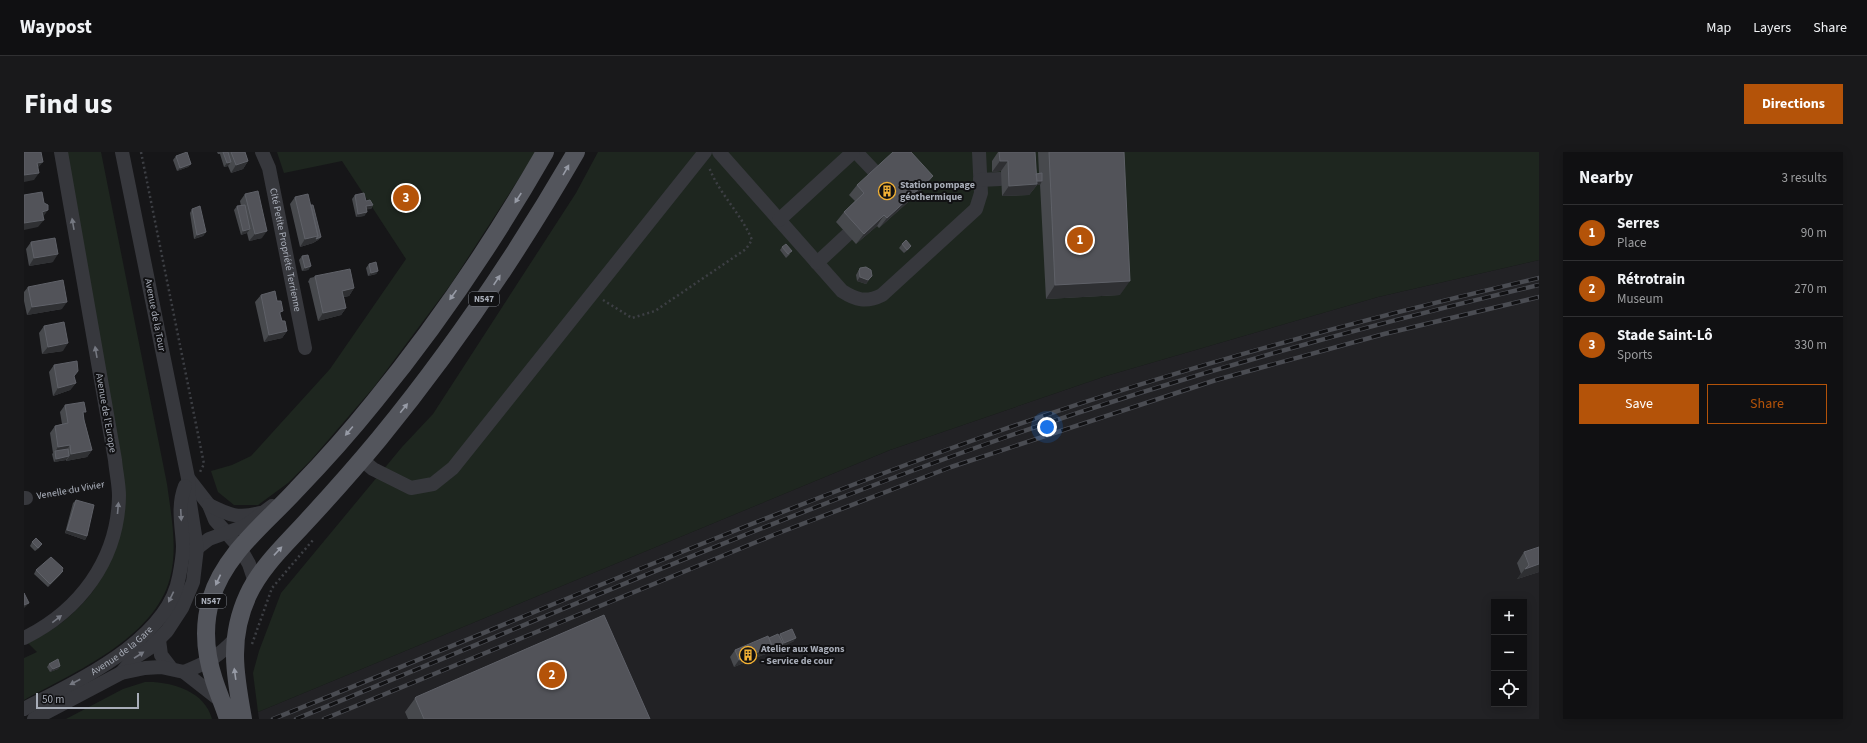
<!DOCTYPE html>
<html lang="en">
<head>
<meta charset="utf-8">
<style>
	body { margin:0; font-family:"Source Sans 3",sans-serif; background:#19191b; color:#f1f3f6 }
	.controls { position:absolute; right:12px; bottom:12px; display:grid; overflow:hidden; border-radius:0px; box-shadow:0 2px 10px #0003 }
	.controls button { width:36px; height:36px; display:grid; place-items:center; padding:0; border:0; border-bottom:1px solid #303032; background:#101012; color:#f1f3f6; font:20px sans-serif }
	.scale { position:absolute; left:12px; bottom:10px; width:103px; box-sizing:border-box; padding-left:4px; border:2px solid #a8adb8; border-top:0; font-size:11px; line-height:14px; white-space:nowrap; color:#a8adb8; -webkit-text-stroke:3px #111113; paint-order:stroke }
	.you { position:absolute; left:1023px; top:275px; width:14px; height:14px; margin:-10px; border:3px solid #fff; border-radius:50%; background:#1a73e8; box-shadow:0 0 0 6px #1a73e833 }
	.badge { display:grid; place-items:center; width:26px; height:26px; border-radius:50%; background:#b45309; color:#fff; font-size:13px; font-weight:700 }
	.pin { position:absolute; translate:-50% -50%; border:2px solid #fff; box-shadow:0 1px 4px #0006 }
	.list { margin:0; padding:0; list-style:none }
	h2 { display:flex; justify-content:space-between; align-items:center; height:52px; margin:0; padding:0 16px; font-size:17px }
	h2 small { font-size:13px; font-weight:400; color:#9c9d9f }
	.list li { display:grid; grid-template-columns:26px 1fr auto; gap:12px; align-items:center; box-sizing:border-box; height:56px; padding:0 16px; border-top:1px solid #303032 }
	.list b { display:block; font-size:15px; white-space:nowrap }
	.list p { margin:0; font-size:13px; white-space:nowrap; color:#9c9d9f }
	.list em { font-size:13px; font-style:normal; color:#9c9d9f }
	.actions { display:flex; gap:8px; padding:12px 16px }
	.actions a { flex:1; padding:9px 0; border:1px solid #b45309; border-radius:0px; text-align:center; font-size:14px; color:#b45309 }
	.actions .main { background:#b45309; color:#fff }
	.icon { flex:none; width:22px; height:22px; fill:none; stroke:currentColor; stroke-width:2; stroke-linecap:round; stroke-linejoin:round }
	.map { position:relative; flex:none; width:1515px; height:567px; overflow:hidden; border-radius:0px }
	header { display:flex; align-items:center; gap:24px; box-sizing:border-box; height:56px; padding:0 20px; background:#101012; border-bottom:1px solid #303032 }
	header strong { font-size:19px }
	nav { display:flex; gap:22px; margin-inline-start:auto; font-size:14px }
	.intro { display:flex; align-items:center; justify-content:space-between; box-sizing:border-box; height:96px; padding:0 24px }
	h1 { margin:0; font-size:28px }
	.button { padding:10px 18px; border-radius:0px; background:#b45309; color:#fff; font-size:14px; font-weight:700 }
	main { display:flex; gap:24px; padding:0 24px }
	aside { flex:1; background:#101012; border-radius:0px; box-shadow:0 2px 10px #0003 }
	.map>svg:first-child { display:block }
</style>
</head>
<body>
<header>
<strong>Waypost</strong>
<nav><a>Map</a><a>Layers</a><a>Share</a></nav>
</header>
<div class="intro"><h1>Find us</h1><a class="button">Directions</a></div>
<main>
<div class="map">
<svg width="1515" height="567" viewBox="0 0 1515 567">
	<rect width="100%" height="100%" fill="#161618"/>
	<!-- built -->
	<path fill="#222225" fill-rule="evenodd" d="M1515,108V567H235L234,560L866,298L1082,224L1354,145ZM1470,450H1500V552H1470Z"/>
	<!-- green -->
	<path fill="#1e261f" d="M43,0H77L143,332C147,362 154,396 146,426C131,486 49,521 0,548V506L13,500L4,491C52,468 82,433 96,381Z
		M253,0H512L427,132L350,235L287,308L264,331L234,353H210L194,340L187,319L208,313L227,304L306,217L382,107L318,9L260,21Z
		M574,0H1515V108L1354,145L1082,224L866,298L234,560L229,521L235,499L257,441L378,295L409,262L552,41Z
		M121,530C147,529 181,539 188,567H42L99,537Z"/>
	<g fill="none" stroke-linecap="round" stroke-linejoin="round">
		<!-- path -->
		<g stroke="#3d3f44" stroke-width="2.5" stroke-dasharray="2 3" stroke-linecap="butt">
			<path d="M117,0L180,312L176,320"/>
			<path d="M579,148L608,166L631,159L722,97L728,88C717,61 695,42 685,15"/>
			<path id="s1" d="M14,344L82,332"/>
			<path d="M228,492L248,436L289,388"/>
		</g>
		<!-- minor -->
		<g stroke="#37383d" stroke-width="14">
			<path id="s2" d="M238,0L245,16L281,196"/>
			<path d="M695,0L818,139C832,148 842,151 858,143L952,57L957,41L955,0"/>
			<path d="M832,0L851,20"/>
			<path d="M956,28L976,27"/>
			<path d="M755,68L829,0"/>
			<path d="M793,111L823,83"/>
			<path d="M337,307L349,317L387,336L409,332L429,316L681,0"/>
			<path d="M164,326L185,353L191,368L216,396L225,412L231,430"/>
			<path d="M0,346H2"/>
			<path d="M185,353C205,363 214,367 236,361"/>
			<path d="M168,400L185,387L221,374L248,354"/>
			<path d="M0,486C55,459 94,408 95,344C95,332 92,320 91,308L37,0"/>
			<path d="M135,488L137,503L147,516"/>
			<path d="M160,520C183,511 195,504 211,487"/>
			<path d="M97,521L110,506L127,495L143,479L158,456L169,430L173,396L165,345L164,326L98,0"/>
			<path id="s3" d="M0,557C51,530 144,489 155,425C157,415 159,405 159,394C158,374 153,354 161,334"/>
			<path d="M10,567L97,521L121,516L137,515L160,520L197,549"/>
		</g>
		<!-- major -->
		<path stroke="#53555c" stroke-width="18" d="M204,567C200,554 194,541 190,528C181,501 179,474 187,447C201,401 242,371 273,337C300,309 326,280 350,250C414,172 471,87 521,0
			M219,567C211,523 204,486 224,443C237,415 260,394 281,371C306,344 331,316 355,287C429,197 494,100 552,0"/>
		<!-- rail casing -->
		<g stroke="#4a4c52" stroke-width="4.5">
			<path id="rail" d="M249,567C487,471 722,369 964,283C1144,219 1329,169 1515,126
				M272,567C503,473 732,373 968,290C1147,227 1330,176 1515,133
				M300,567L752,382L927,315L1192,228L1360,182L1515,145"/>
		</g>
		<!-- rail -->
		<use href="#rail" stroke="#111113" stroke-width="3" stroke-dasharray="9" stroke-linecap="butt"/>
	</g>
	<!-- wall -->
	<path fill="#47494d" d="M193,0H221L224,9L219,17L207,21L204,14L200,15L196,2H194Z
		M974,0H1011L1012,22L1015,21L1014,0H1100L1096,143L1022,147L1016,32L1013,33L1005,43L978,44L977,19L968,20V9Z
		M152,4L167,12L164,15L153,19L149,8Z
		M909,24L901,35L855,76L853,74L832,92L812,70L820,60L831,49L825,43L833,33Z
		M221,42L238,86L225,89L223,81L217,83L210,58L213,54H217L216,49Z
		M331,43L349,53L347,57H342L343,60L340,64L332,65L328,47Z
		M271,45L287,53L297,85L294,88L289,91L276,95L266,52Z
		M168,57L182,80L179,84L170,87L166,61Z
		M7,90L29,110L5,114L2,97Z
		M878,92L887,94L885,97L880,101L875,96Z
		M758,95L766,102L762,106L756,98Z
		M278,104L287,114L284,118L278,119L275,108Z
		M345,112L354,119L352,122L344,124L342,116Z
		M836,116L848,124L842,132L833,129L832,123Z
		M291,124L330,136L325,144L320,145L322,156L317,163L294,169L285,131L284,130L286,126L290,125Z
		M4,135L38,157L3,163L0,149V140Z
		M237,143L256,162L258,169L263,179L258,186L240,190L231,150Z
		M20,174L39,199L18,202L15,181Z
		M30,213L50,225L52,231L46,238L29,244L25,220Z
		M41,253L59,263L68,298L63,305L42,309V308L30,310L28,302L29,301L26,281L31,274L38,272L36,260Z
		M52,348L63,384L61,388L41,381L49,351Z
		M8,390L18,392L15,396L11,399L6,394Z
		M1500,400L1515,420L1493,427L1497,422L1493,411Z
		M12,418H38L39,419L36,423L24,435L10,422Z
		M756,482L770,489L758,495L757,494L756,496L710,515L706,505L711,498L755,484Z
		M25,512L36,514L34,517L26,520L23,515Z
		M392,545L626,567H384L381,560Z"/>
	<!-- shaded-wall -->
	<path fill="#2f3033" d="M224,9L219,17L207,21L212,13Z
		M976,9H984L977,19L968,20Z
		M19,10L13,17V11Z
		M207,10L204,14L200,15L203,11Z
		M167,12L164,15L153,19L156,16Z
		M15,21L10,28L0,30V23Z
		M909,24L901,35L855,76L863,66Z
		M1018,29L1016,33H1013L1005,43L978,44L985,34L1008,30Z
		M349,53L347,57L339,58L342,54Z
		M24,58L19,65L18,60Z
		M343,60L340,64L332,65L334,62Z
		M860,63L853,74L832,92L840,82Z
		M20,68L14,75L0,78V71Z
		M226,77L223,81L217,83L219,79Z
		M243,79L238,86L225,89L231,82Z
		M182,80L179,84L170,87L173,83Z
		M294,84L289,91L276,95L281,87Z
		M297,85L294,88L289,91L292,87Z
		M34,102L29,110L5,114L10,106Z
		M287,114L284,118L278,119L281,116Z
		M354,119L352,122L344,124L347,121Z
		M848,124L842,132L833,129L836,125Z
		M1106,129L1096,143L1022,147L1031,133Z
		M330,136L325,144L313,146L318,139Z
		M43,150L38,157L3,163L8,155Z
		M322,156L317,163L294,169L299,161Z
		M263,179L258,186L240,190L245,183Z
		M44,191L39,199L18,202L24,195Z
		M52,231L46,238L29,244L34,236Z
		M46,293L41,301L31,300L34,295Z
		M68,298L63,305L42,309L47,302Z
		M45,304L42,308L30,310L32,307Z
		M43,378L63,384L61,388L41,381Z
		M1515,412V420L1493,427L1501,417Z
		M39,419L36,423L24,435L26,432Z
		M5,451L0,456V453Z
		M772,486L770,489L758,495L760,491Z
		M759,492L756,496L710,515L715,508L748,494Z
		M36,514L34,517L26,520L29,517Z"/>
	<!-- building -->
	<path fill="#525359" stroke="#5f6168" d="M0,0H17L19,10L13,11L15,21L0,23Z
		M163,0L167,12L156,16L152,4Z
		M199,0H204L207,10L203,11Z
		M207,0H221L224,9L212,13Z
		M869,0H887L909,24L863,66L860,63L840,82L820,60L840,41L833,33Z
		M975,0H1011L1013,32L985,34L984,9H976Z
		M1025,0H1100L1106,129L1031,133Z
		M1018,21V29H1013L1012,22Z
		M234,39L243,79L231,82L221,42Z
		M18,40L20,51L24,53V58L18,60L20,68L0,71V43Z
		M340,41L342,49L346,48L349,53L342,54L343,60L334,62L331,43Z
		M284,42L294,84L281,87L271,45Z
		M221,53L226,77L219,79L213,54Z
		M287,53H289L297,85L292,87L294,84Z
		M176,54L182,80L173,83L168,57Z
		M31,86L34,102L10,106L7,90Z
		M882,88L887,94L883,98L878,92Z
		M762,92L768,99L764,102L758,95Z
		M284,103L287,114L281,116L278,104Z
		M352,110L354,119L347,121L345,112Z
		M842,115L847,118L848,124L844,128L836,125L835,119L836,116Z
		M326,117L330,136L318,139L322,156L299,161L291,124Z
		M39,128L43,150L8,155L4,135Z
		M251,139L253,149H257L259,159L256,160V162L258,169H261L263,179L245,183L237,143Z
		M40,170L44,191L24,195L20,174Z
		M53,209L54,219L50,224L52,231L34,236L30,213Z
		M60,250L62,260H59L60,268L68,298L47,302L46,293L34,295L31,274L44,271L41,253Z
		M44,297L45,304L32,307L31,299Z
		M52,348L70,353L63,384L43,378Z
		M12,386L18,392L14,396L8,390Z
		M1515,395V412L1501,417L1505,413L1500,400Z
		M27,405L39,416L38,418L39,419L26,432L12,418Z
		M0,441L5,451L0,453Z
		M580,463L626,567H400L391,546L392,545Z
		M768,477L772,486L760,491L756,482Z
		M754,482L759,492L746,498L748,494L745,486Z
		M744,484L748,494L715,508L711,498Z
		M34,507L36,514L29,517L25,512Z"/>
	<!-- one-way arrows -->
	<defs><path id="oneway-solid" d="M-6-.8H1V-3.2L6.5 0L1 3.2V.8H-6Z"/></defs>
	<g fill="#979ba6">
		<use href="#oneway-solid" transform="translate(542 18) rotate(-60)"/>
		<use href="#oneway-solid" transform="translate(494 46) rotate(123)"/>
		<use href="#oneway-solid" transform="translate(473 128) rotate(-56)"/>
		<use href="#oneway-solid" transform="translate(429 143) rotate(125)"/>
		<use href="#oneway-solid" transform="translate(380 256) rotate(-51)"/>
		<use href="#oneway-solid" transform="translate(325 279) rotate(130)"/>
		<use href="#oneway-solid" transform="translate(254 399) rotate(-47)"/>
		<use href="#oneway-solid" transform="translate(194 428) rotate(115)"/>
		<use href="#oneway-solid" transform="translate(211 522) rotate(-98)"/>
	</g>
	<g fill="#757881">
		<use href="#oneway-solid" transform="translate(49 72) rotate(-100)"/>
		<use href="#oneway-solid" transform="translate(72 200) rotate(-100)"/>
		<use href="#oneway-solid" transform="translate(94 356) rotate(-85)"/>
		<use href="#oneway-solid" transform="translate(157 363) rotate(87)"/>
		<use href="#oneway-solid" transform="translate(147 445) rotate(116)"/>
		<use href="#oneway-solid" transform="translate(33 467) rotate(-38)"/>
		<use href="#oneway-solid" transform="translate(115 503) rotate(-33)"/>
		<use href="#oneway-solid" transform="translate(51 530) rotate(152)"/>
	</g>
	<!-- icons -->
	<defs>
		<g id="building-ring" transform="scale(0.9)"><circle r="9.5" fill="#111113" stroke="#f2b134" stroke-width="1.5"/><path d="M-4-6H4V6H1V3H-1V6H-4ZM-2.5-4.3h1.7v1.8h-1.7ZM.8-4.3h1.7v1.8H.8ZM-2.5-1h1.7V.8h-1.7ZM.8-1h1.7V.8H.8Z" fill="#f2b134"/></g>
	</defs>
	<g fill-rule="evenodd">
		<use href="#building-ring" x="863" y="39"/>
		<use href="#building-ring" x="724" y="503"/>
	</g>
	<g text-anchor="middle" dominant-baseline="central" stroke-width="4" stroke-linejoin="round" paint-order="stroke">
		<!-- shield labels -->
		<g fill="#111113" stroke="#7b7e86" stroke-width="1">
			<rect x="445" y="140" width="30" height="14" rx="3"/>
			<rect x="172" y="442" width="30" height="14" rx="3"/>
		</g>
		<g font-size="9" font-weight="bold" fill="#a8adb8">
			<text x="460" y="147">N547</text>
			<text x="187" y="449">N547</text>
		</g>
		<!-- poi labels -->
		<g font-size="10" font-weight="bold" fill="#a8adb8" stroke="#111113" text-anchor="start">
			<text x="876" y="33">Station pompage<tspan x="876" dy="12">géothermique</tspan></text>
			<text x="737" y="497">Atelier aux Wagons<tspan x="737" dy="12">- Service de cour</tspan></text>
		</g>
		<!-- street labels -->
		<g font-size="10" fill="#a8adb8" stroke="#111113">
			<text stroke="none"><textPath href="#s2" startOffset="101">Cité Petite Propriété Terrienne</textPath></text>
			<text transform="translate(131 163) rotate(79)">Avenue de la Tour</text>
			<text transform="translate(82 261) rotate(80)">Avenue de l'Europe</text>
			<text stroke="none"><textPath href="#s1" startOffset="33">Venelle du Vivier</textPath></text>
			<text stroke="none"><textPath href="#s3" startOffset="114">Avenue de la Gare</textPath></text>
		</g>
	</g>
</svg>
<div class="controls">
<button>+</button>
<button>−</button>
<button><svg class="icon" aria-label="locate" viewBox="0 0 24 24"><circle cx="12" cy="12" r="6"/><path d="M12 2v4M12 18v4M2 12h4M18 12h4"/></svg></button>
</div>
<div class="scale">50 m</div>
<div class="you"></div>
<div class="pin badge" style="left:1056px;top:88px">1</div>
<div class="pin badge" style="left:528px;top:523px">2</div>
<div class="pin badge" style="left:382px;top:46px">3</div>
</div>
<aside>
<h2>Nearby<small>3 results</small></h2>
<ul class="list">
<li><span class="badge">1</span><div><b>Serres</b><p>Place</p></div><em>90 m</em></li>
<li><span class="badge">2</span><div><b>Rétrotrain</b><p>Museum</p></div><em>270 m</em></li>
<li><span class="badge">3</span><div><b>Stade Saint-Lô</b><p>Sports</p></div><em>330 m</em></li>
</ul>
<div class="actions"><a class="main">Save</a><a>Share</a></div>
</aside>
</main>
</body>
</html>
